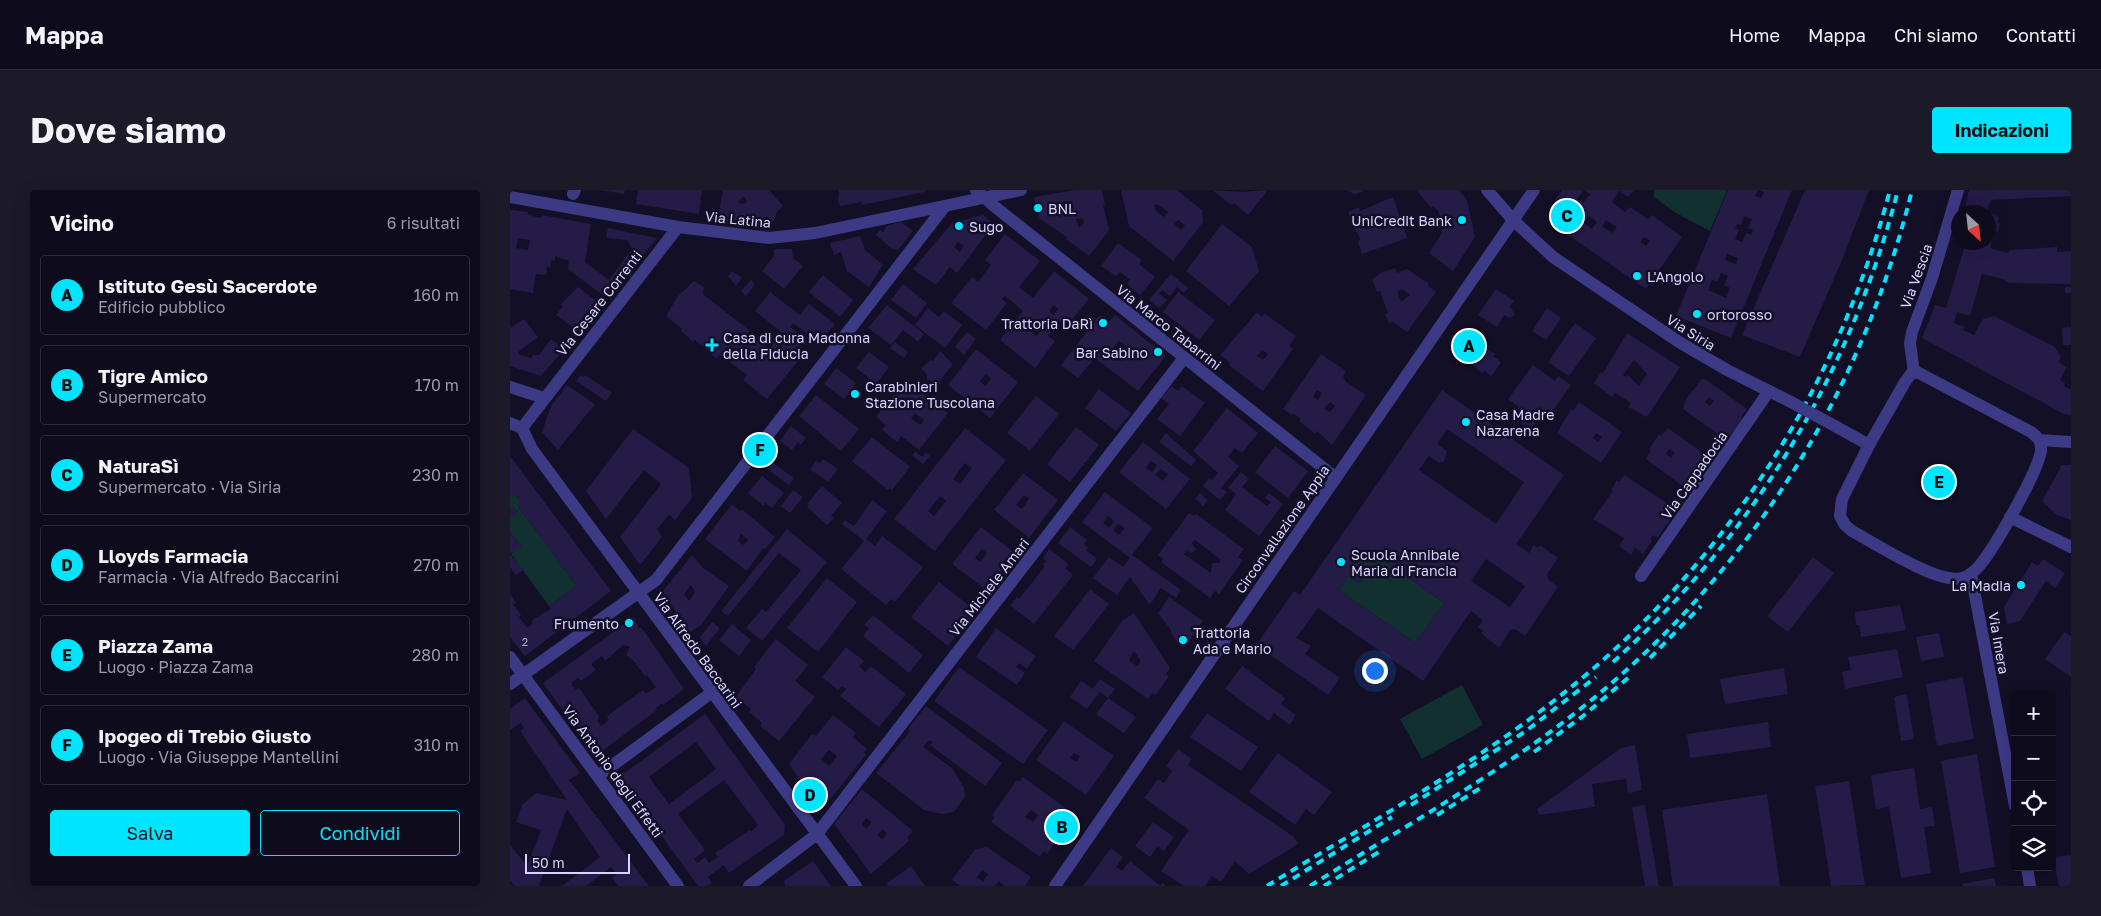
<!DOCTYPE html>
<html lang="it">
<head>
<meta charset="utf-8">
<style>
	body { margin:0; font-family:"Golos Text",sans-serif; background:#1c1929; color:#f1f3f6 }
	.controls { position:absolute; right:15px; bottom:15px; display:grid; overflow:hidden; border-radius:5px; box-shadow:0 5px 20px #0002 }
	.controls button { width:45px; height:45px; display:grid; place-items:center; padding:0; border:0; border-bottom:1px solid #2e2b3b; background:#0e0b1c; color:#f1f3f6; font:25px sans-serif }
	.compass { position:absolute; left:1441px; top:15px; width:45px; height:45px; border-radius:50%; background:#0e0b1c; box-shadow:0 5px 20px #0002; rotate:153deg }
	.scale { position:absolute; left:15px; bottom:12px; width:105px; box-sizing:border-box; padding-left:5px; border:2px solid #d9d4ff; border-top:0; font-size:14px; line-height:18px; white-space:nowrap; color:#d9d4ff; -webkit-text-stroke:4px #130f26; paint-order:stroke }
	.you { position:absolute; left:864px; top:480px; width:18px; height:18px; margin:-12px; border:4px solid #fff; border-radius:50%; background:#1a73e8; box-shadow:0 0 0 8px #1a73e833 }
	.badge { display:grid; place-items:center; width:32px; height:32px; border-radius:50%; background:#00e5ff; color:#111; font-size:16px; font-weight:700 }
	.pin { position:absolute; translate:-50% -50%; border:2px solid #fff; box-shadow:0 1px 5px #0006 }
	.list { margin:0; padding:0; list-style:none }
	h2 { display:flex; justify-content:space-between; align-items:center; height:65px; margin:0; padding:0 20px; font-size:21px }
	h2 small { font-size:16px; font-weight:400; color:#9b9ba3 }
	.list li { display:grid; grid-template-columns:32px 1fr auto; gap:15px; align-items:center; box-sizing:border-box; height:80px; margin:0 10px 10px; padding:0 10px; border:1px solid #2e2b3b; border-radius:5px }
	.list b { display:block; font-size:19px; white-space:nowrap }
	.list p { margin:0; font-size:16px; white-space:nowrap; color:#9b9ba3 }
	.list em { font-size:16px; font-style:normal; color:#9b9ba3 }
	.actions { display:flex; gap:10px; padding:15px 20px }
	.actions a { flex:1; padding:11px 0; border:1px solid #00e5ff; border-radius:5px; text-align:center; font-size:18px; color:#00e5ff }
	.actions .main { background:#00e5ff; color:#111 }
	.icon { flex:none; width:28px; height:28px; fill:none; stroke:currentColor; stroke-width:2; stroke-linecap:round; stroke-linejoin:round }
	.map { position:relative; flex:none; width:1561px; height:696px; overflow:hidden; border-radius:5px }
	header { display:flex; align-items:center; gap:30px; box-sizing:border-box; height:70px; padding:0 25px; background:#0e0b1c; border-bottom:1px solid #2e2b3b }
	header strong { font-size:24px }
	nav { display:flex; gap:28px; margin-inline-start:auto; font-size:18px }
	.intro { display:flex; align-items:center; justify-content:space-between; box-sizing:border-box; height:120px; padding:0 30px }
	h1 { margin:0; font-size:35px }
	.button { padding:12px 22px; border-radius:5px; background:#00e5ff; color:#111; font-size:18px; font-weight:700 }
	main { display:flex; gap:30px; padding:0 30px }
	aside { flex:1; background:#0e0b1c; border-radius:5px; box-shadow:0 5px 20px #0002 }
	.map>svg:first-child { display:block }
</style>
</head>
<body>
<header>
<strong>Mappa</strong>
<nav><a>Home</a><a>Mappa</a><a>Chi siamo</a><a>Contatti</a></nav>
</header>
<div class="intro"><h1>Dove siamo</h1><a class="button">Indicazioni</a></div>
<main>
<aside>
<h2>Vicino<small>6 risultati</small></h2>
<ul class="list">
<li><span class="badge">A</span><div><b>Istituto Gesù Sacerdote</b><p>Edificio pubblico</p></div><em>160 m</em></li>
<li><span class="badge">B</span><div><b>Tigre Amico</b><p>Supermercato</p></div><em>170 m</em></li>
<li><span class="badge">C</span><div><b>NaturaSì</b><p>Supermercato · Via Siria</p></div><em>230 m</em></li>
<li><span class="badge">D</span><div><b>Lloyds Farmacia</b><p>Farmacia · Via Alfredo Baccarini</p></div><em>270 m</em></li>
<li><span class="badge">E</span><div><b>Piazza Zama</b><p>Luogo · Piazza Zama</p></div><em>280 m</em></li>
<li><span class="badge">F</span><div><b>Ipogeo di Trebio Giusto</b><p>Luogo · Via Giuseppe Mantellini</p></div><em>310 m</em></li>
</ul>
<div class="actions"><a class="main">Salva</a><a>Condividi</a></div>
</aside>
<div class="map">
<svg width="1561" height="696" viewBox="0 0 1561 696">
	<rect width="100%" height="100%" fill="#130f26"/>
	<!-- green -->
	<path fill="#12302f" d="M1144,0H1217L1200,41L1166,23L1144,7Z
		M0,298L11,312L7,315L65,394V397L39,416L1,364L11,356L0,342Z
		M857,358L934,413L905,453L829,400L838,386L849,393L857,385L856,380L847,373Z
		M952,495L973,535L912,569L890,529Z"/>
	<!-- building -->
	<path fill="#241b47" fill-rule="evenodd" d="M90,0H115L114,4Z
		M128,0H192L189,24L126,14Z
		M213,0H259L273,16L267,22L260,41L207,32ZM233,6L237,11L235,14L228,13Z
		M329,0H416L414,2L357,14L352,15L351,12L331,16L328,12Z
		M565,0H592L595,15H593L599,40L579,66L556,49L557,47L530,29L526,18L524,7ZM562,11L564,19L558,20L556,12ZM573,28L574,33L569,38L566,29Z
		M611,0H667L692,20L693,32L663,71L619,36ZM648,14L658,22L654,27L646,21L644,15ZM668,30L675,35L671,40L664,34Z
		M702,0L733,2L758,0L738,25L724,13L721,15Z
		M836,0H854L853,2L844,4Z
		M906,0H949L957,10L965,47L943,81L919,63L932,43L929,22L923,16L921,18Z
		M1052,0H1074L1067,9L1073,13L1080,4L1074,0H1124L1118,7L1109,1L1102,12L1115,22L1120,17L1138,29L1142,25L1172,47L1136,99L1051,40L1045,10ZM1079,26L1087,32L1082,39L1074,33ZM1096,30L1107,37L1102,43L1092,36ZM1134,47L1140,51L1136,56L1130,52Z
		M1218,0H1248L1245,6L1251,8L1254,2L1249,0H1282L1221,148L1166,126ZM1234,26L1242,29L1238,38L1243,40L1241,45L1236,43L1232,52L1225,49L1229,40L1225,39L1227,34L1231,35ZM1217,64L1228,68L1226,74L1215,70ZM1211,83L1218,86L1214,95L1220,98L1216,108L1198,100L1202,90L1207,92Z
		M1295,0H1359L1332,70L1290,167L1232,145Z
		M1459,0H1561V6L1481,10L1476,22H1466V20L1455,17Z
		M883,7L897,48L852,64L848,52L850,49L838,22L849,17L850,21ZM875,29L878,37L872,40L869,32Z
		M0,20L18,22V25L31,28L32,25L81,34L75,72L99,90L122,59L117,50L96,48L98,38L147,48L98,109L58,79L59,71L45,66V71L41,70L40,78L37,77L36,85L26,84L23,103L0,99ZM8,48L20,50L18,60L6,58Z
		M1478,23L1489,27L1488,33H1490L1488,42L1485,41L1480,58L1498,63L1499,60L1547,57V62L1561,61V94L1498,93L1493,89L1472,84L1460,126L1447,122L1444,133L1455,137L1453,140L1464,145L1473,129L1484,126L1545,157L1551,168L1548,172L1557,177L1550,190L1555,193L1554,196L1561,200V225L1554,224L1412,148L1425,115L1436,118L1456,52H1478Z
		M473,25L484,34L447,83L440,77L426,95L403,79L442,33ZM448,52L454,56L450,62L444,57Z
		M391,32L403,41L388,60L381,58L366,45L370,40L373,42L378,35Z
		M712,34L742,57L749,81L719,116L676,81Z
		M495,44L530,71L509,97L523,108L544,81L579,109L558,135L551,130L538,146L545,151L525,178L490,150L513,121L495,106L492,109L497,113L476,140L441,113L462,87L468,92L481,75L475,70ZM544,115L548,119L543,125L539,121ZM527,136L532,140L526,146L522,143Z
		M350,46L355,60L373,75L359,97L337,81L331,62L324,65L320,53Z
		M608,53L632,70L629,74L645,87L630,105L617,94L620,90L610,82L606,86L591,76Z
		M264,59H282L283,68L293,76L274,99L252,81L264,66Z
		M885,78L887,83L897,79L919,94L918,96L926,102L897,142L883,132L879,134L875,124L878,123L870,101L867,102L862,90L870,83ZM892,99L900,105L891,112L887,101Z
		M222,81L232,88L226,96L218,86Z
		M661,84L678,98L674,103L667,97L660,106L652,100L649,104L657,110L649,118L639,110Z
		M313,85L343,110L330,127L299,102Z
		M241,90L245,94L236,106L231,101Z
		M184,91L194,97L193,104L240,141L238,143L260,159L271,142L245,121L260,102L290,125L299,114L325,134L309,153L283,133L280,137L287,142L281,149L296,161L257,209L233,190L237,185L210,165L206,168L185,150L183,152L171,141L172,139L156,126L168,106Z
		M393,94L417,113L406,128L381,110Z
		M1554.5 100a3.5 3.5 0 1 1 7 0a3.5 3.5 0 1 1-7 0Z
		M68,97L91,115L69,142L46,125L53,116L51,114Z
		M986,99L1004,111L1000,116L1005,125L1000,128L994,125L987,137L968,125Z
		M668,102L705,130L689,150L653,122Z
		M377,115L414,144L408,152L393,140L381,155L358,138Z
		M418,118L429,127L434,121L452,135L435,158L405,135Z
		M1037,118L1051,128L1036,150L1022,141Z
		M747,122L752,127L754,123L786,146L779,156L783,159L753,201L719,175L720,173L710,165ZM752,160L758,164L753,170L747,166Z
		M590,125L599,132L605,125L656,166L628,201L585,168L568,188L551,175ZM609,151L621,161L613,170L601,161Z
		M14,129L28,147L9,161L8,164L21,168L23,165H29L41,149L54,159L31,186L0,176V138Z
		M1065,133L1086,148L1059,186L1038,172Z
		M1561,137V155H1553L1552,138Z
		M457,142L466,149L454,165L445,157Z
		M1117,143L1170,177L1137,227L1118,217L1121,213L1105,203L1102,207L1084,193L1091,182L1093,183ZM1124,170L1137,184L1129,196L1118,185L1116,187L1113,185Z
		M956,148L968,156L970,154L985,164L983,166L991,172L982,186L974,181L972,183L949,164L950,163L947,161Z
		M385,152L398,162L394,168L380,158Z
		M466,159L508,192L480,228L438,195ZM476,184L481,189L475,196L470,191Z
		M430,161L443,174L429,192L431,193L428,196L417,189V184L411,179L420,170L423,171Z
		M359,162L379,177L366,194L346,178Z
		M811,164L836,181L833,186L836,192L856,205L822,255L807,241L805,244L789,231L791,229L783,223L782,225L773,219ZM807,200L812,203L808,210L803,207ZM820,212L825,216L820,222L814,219Z
		M1023,175L1045,191L1048,186L1061,195L1034,233L1028,229L1020,240L1002,226L1009,217L998,209Z
		M326,178L346,193L334,209L314,194Z
		M70,185L74,187L75,185L102,203L96,211L66,191Z
		M1192,189H1195L1237,219L1231,228L1233,230L1216,250L1173,219L1176,209ZM1199,207L1204,211L1200,216L1195,212Z
		M395,190L438,223L409,260L391,246L387,252L372,240L376,235L366,227ZM405,223L414,230L410,235L401,228Z
		M57,195L85,214L48,260L32,242L41,216Z
		M661,196L668,201L672,196L695,213L670,246L647,229L659,214L651,208Z
		M589,199L621,223L606,241L575,218Z
		M932,200L1054,285L1006,354L1019,363L1024,355L1028,358L1030,355L1048,368L1037,384L1038,389L1048,397L1015,446L1005,439L1000,440L989,458L971,443L973,441L968,437L973,430L961,421L913,491L808,418L786,448L801,456L795,464L830,488L818,505L746,455L784,401L790,405ZM937,239L1014,292L986,334L909,280L919,266L929,273L934,271L937,261L927,254ZM857,358L934,413L905,453L829,400L838,386L849,393L857,385L856,380L847,373ZM976,369L1015,396L1000,417L961,391Z
		M306,205L349,239L331,261L289,226Z
		M526,206L549,224L520,261L497,243Z
		M1069,212L1112,242L1091,273L1047,243L1061,219L1063,221ZM1086,243L1092,247L1088,252L1083,248Z
		M717,218L748,243L732,263L725,258L718,267L729,276L711,298L717,302L710,310L693,296L699,288L702,290L708,283L683,261Z
		M281,236L296,248L291,255L288,252L282,260L270,251Z
		M566,237L589,255L560,292L537,274Z
		M455,238L496,270L425,361L384,329ZM455,273L462,278L450,294L443,289ZM430,306L436,311L424,326L418,321Z
		M1158,238L1201,269L1187,292L1185,291L1178,300L1136,269L1141,260L1139,259L1149,244L1151,246ZM1159,259L1164,262L1161,268L1156,264Z
		M123,239L179,278L182,308L165,330L159,325L147,339L152,347L130,375L110,347L151,294L134,280L96,329L76,301Z
		M656,243L686,270L681,276L649,252Z
		M362,247L400,277L382,300L380,298L378,300L342,271Z
		M633,252L680,289L656,319L609,282ZM641,271L647,275L642,282L636,278ZM651,279L658,284L653,291L645,285Z
		M765,256L798,281L778,308L745,282Z
		M405,261L412,267L416,262L420,266L413,274L402,265Z
		M0,266L101,401L15,466L0,447V404L6,413L3,414L11,425L9,427L17,438L22,434V430L41,419L39,416L65,397V394L7,315L11,312L5,304L0,308Z
		M256,268L284,288L279,295L252,275Z
		M313,269L328,279L318,292L300,279L306,271L310,273Z
		M1552,275H1561V330L1547,325L1532,311Z
		M731,282L739,289L732,297L757,316L761,312L755,308L759,303L773,314L749,346L715,320L726,304L718,298Z
		M513,283L548,310L519,348L484,320ZM514,305L519,309L512,319L506,315Z
		M1114,285L1160,315L1154,323L1160,330L1147,348L1143,345L1140,349L1142,351L1133,364L1125,358L1121,365L1109,356L1114,348L1083,329L1103,301L1101,300L1107,290L1109,292Z
		M252,286L274,303L262,318L255,313L254,316L238,303Z
		M312,296L332,313L321,326L324,328L317,335L297,317L299,315L297,314Z
		M283,300L293,307L280,323L271,316Z
		M595,302L643,338L622,365L671,400L666,408L651,398L640,415L620,387L607,405L583,388L599,367L613,377L620,368L572,332ZM598,326L604,331L599,338L593,333ZM608,334L615,338L609,345L603,340Z
		M690,303L698,310L693,316L685,309Z
		M362,310L377,321L356,349L365,356L372,346L413,377L385,412L381,409L376,415L331,379L354,351L332,334L335,330L344,336Z
		M222,314L230,321L232,319L265,347L255,359L253,358L237,381L195,349ZM231,344L238,350L233,355L228,351Z
		M4,317L9,323L0,328V320Z
		M679,323L684,326L686,324L734,359L728,367L733,370L709,404L705,401L700,408L651,372L653,369L648,365ZM685,350L711,370L709,373H702L701,383L674,364L676,361L682,363L686,360L682,353Z
		M471,337L506,364L478,401L442,374ZM472,359L477,363L470,372L465,368Z
		M560,337L577,350L574,354L578,358L576,360L587,369L581,377L548,353Z
		M277,339L317,372L252,451L236,438L252,419L256,422L291,380L269,363L218,426L211,421Z
		M0,342L11,356L1,364L0,362Z
		M539,359L556,372L558,375L555,378L563,385L524,434L500,415L507,407L509,409L535,376L533,374L536,371L533,368Z
		M0,364L13,380L6,385L0,377Z
		M182,365L193,378L219,396L191,435L180,442L152,402ZM181,395L185,402L179,411L174,404Z
		M1303,367L1324,383L1278,442L1257,426Z
		M1533,369L1555,383L1545,398L1536,391L1510,431L1497,434L1494,417L1522,372L1528,376Z
		M317,388L347,412L308,462L277,438Z
		M429,392L466,421L438,456L401,427Z
		M580,399L599,414L563,460L544,446Z
		M659,407L693,431L674,458L669,455L661,443V440L648,423Z
		M1390,415L1396,440L1351,447L1349,435H1346L1345,422Z
		M624,423L660,478L656,484L659,486L646,505L643,503L638,509L584,471L612,431ZM624,461L631,471L627,476L619,470Z
		M363,425L413,465L399,483L353,446L359,438L354,435Z
		M124,427L129,439L131,437L174,499L153,515L152,513L146,518L147,520L91,562L81,548L78,555L33,493ZM113,455L120,457L116,465L123,470L135,486L137,485L146,497L136,504L133,500L105,520L97,526L99,530L91,536L87,531L89,526L69,498L66,500L62,496V492L68,488L71,491L86,480L81,474L92,466L95,471Z
		M202,432L210,438L196,456L190,447Z
		M222,434L241,450L229,466L209,450Z
		M486,438L526,466L517,479L509,473L506,477L515,483L507,495L466,467Z
		M1554,442L1561,446V487L1535,469Z
		M1429,443L1434,467L1411,471L1406,447Z
		M266,449L298,475L285,491L305,507L269,551L250,536L252,533L239,522L241,519L226,507L246,479L244,477Z
		M336,457L354,471L349,476L355,482L361,476L396,504L369,537L330,506L336,499L332,496L328,500L312,487Z
		M1387,459L1393,487L1335,499L1332,482L1341,480L1338,467Z
		M732,476L775,508L771,514L786,525L780,535L764,523L759,531L715,499Z
		M449,477L538,540L513,574L424,511Z
		M1274,478L1278,504L1215,514L1210,489Z
		M1453,487L1464,549L1427,556L1416,494Z
		M590,489L605,499L598,508L590,502L577,519L560,507L571,491L583,499Z
		M1397,504L1404,549L1391,551L1384,507Z
		M15,508L70,583L59,590L139,696H108L102,688L107,684L101,677L76,696H52L90,667L57,619L29,696H4L0,690V655L17,676L31,640L6,632L12,615L26,603L57,610L10,541L14,538L11,533L0,540V519Z
		M598,508L626,527L614,543L586,524Z
		M416,516L492,573L475,596L420,555L423,552L419,550L413,557L442,578L454,598L455,607L444,622L432,624L414,620L366,583L400,541L398,539Z
		M697,523L748,557L731,581L680,547Z
		M195,524L275,635L274,645L219,683L214,675L198,687L202,693L197,696H188L109,587ZM186,552L206,579L159,614L139,587ZM214,590L248,635L241,642L240,640L205,663L208,667L199,673L195,667L187,673L184,669L195,660L168,624Z
		M323,525L346,543L343,547L357,559L354,563L356,565L318,612L307,615L279,574L302,544L306,546ZM319,560L327,566L319,576L311,569Z
		M554,531L604,566L576,605L526,570ZM564,563L570,566L566,572L560,568Z
		M1258,532L1261,557L1180,568L1177,544Z
		M1125,555L1132,600L1118,603L1116,589L1082,594L1085,617L1029,625L1027,619L1111,558Z
		M668,559L682,569L678,575L784,647L788,654L739,684L725,671L711,692L702,686L695,696H674L651,681L679,640L634,608L648,589L654,593L662,581L656,576Z
		M768,563L822,602L804,625L796,619L785,635L739,602Z
		M1467,564L1485,677L1450,683L1431,571Z
		M1404,578L1410,619L1422,617L1425,636L1414,637L1421,683L1391,688L1379,617L1366,619L1361,585Z
		M513,587L561,622L557,626L562,630L537,664L534,661L530,667L481,632L485,627L482,625L507,590L509,592ZM521,620L528,625L523,632L515,627Z
		M1339,591L1355,695L1321,696L1305,596Z
		M352,599L403,641L397,648L399,651L361,684L324,634ZM356,628L362,632L356,639L352,634ZM372,639L377,643L372,650L368,645Z
		M1257,604L1270,696H1163L1152,620Z
		M1135,615L1149,696H1135L1122,617Z
		M643,632L664,647L654,661L648,656L640,667L625,656Z
		M477,657L521,687L515,696H494L489,691L485,696H450L442,690L465,659ZM472,680L478,684L473,692L467,687Z
		M601,658L613,667L606,677L612,681L620,671L650,696L652,693L656,696H573Z
		M1561,665V696H1549L1543,667Z
		M303,671L321,696H275L274,691Z
		M401,676L415,696H378L376,694Z
		M1484,688L1486,696H1453L1452,694Z"/>
	<g fill="none" stroke-linecap="round" stroke-linejoin="round">
		<!-- minor -->
		<path stroke="#3d3a85" stroke-width="12" d="M466,0L484,16L826,288
			M977,0L1003,30
			M63,4L65,0
			M1407,182L1521,242C1528,247 1532,252 1531,261C1528,282 1485,357 1470,375C1465,381 1459,386 1452,388C1429,395 1364,353 1342,341L1335,335L1330,326L1332,309L1359,255L1395,192L1401,184Z
			M1404,183L1400,153L1402,142L1422,88L1448,0
			M0,197L34,208
			M0,233L12,238
			M12,238L22,259L346,696
			M12,238L168,37
			M1530,250L1561,252
			M1500,327L1561,357
			M1461,384L1505,616
			M1131,386L1259,201
			M0,467L168,696
			M0,494L146,390L435,16
			M88,586L201,503
			M1517,677L1520,696
			M239,696L307,644L674,168"/>
		<!-- tertiary -->
		<path stroke="#3d3a85" stroke-width="12" d="M0,7L168,37L259,48L305,43L511,0
			M1003,30L1043,67L1169,152L1217,180L1281,212
			M1343,246L1359,255
			M545,696L1024,0"/>
		<!-- rail -->
		<path stroke="#00e5ff" stroke-width="4" stroke-dasharray="8 6" stroke-linecap="butt" d="M1140,468L1191,416
			M1103,472C1243,347 1341,182 1388,0
			M1024,562L1073,526L1118,488
			M901,615L1016,541L1086,487
			M927,625L972,597
			M757,696C855,635 959,578 1050,506C1213,378 1327,200 1380,0
			M771,696L882,627
			M800,696C887,641 978,590 1060,527C1231,396 1351,209 1402,0
			M814,696L872,660"/>
		<!-- tertiary-bridge -->
		<path stroke="#3d3a85" stroke-width="12" d="M1281,212L1343,246"/>
	</g>
	<!-- markers -->
	<g fill="#00e5ff" stroke="#130f26" stroke-width="2">
		<circle cx="528" cy="18" r="5"/>
		<circle cx="952" cy="30" r="5"/>
		<circle cx="449" cy="36" r="5"/>
		<circle cx="1127" cy="86" r="5"/>
		<circle cx="1187" cy="124" r="5"/>
		<circle cx="593" cy="133" r="5"/>
		<path d="M199.5 147.5h5v5h5v5h-5v5h-5v-5h-5v-5h5z"/>
		<circle cx="648" cy="162" r="5"/>
		<circle cx="345" cy="204" r="5"/>
		<circle cx="956" cy="232" r="5"/>
		<circle cx="831" cy="372" r="5"/>
		<circle cx="1511" cy="395" r="5"/>
		<circle cx="119" cy="433" r="5"/>
		<circle cx="673" cy="450" r="5"/>
	</g>
	<g text-anchor="middle" dominant-baseline="central" stroke-width="5" stroke-linejoin="round" paint-order="stroke">
		<!-- number labels -->
		<g font-size="11" fill="#aca6d1">
			<text x="15" y="451">2</text>
		</g>
		<!-- poi labels -->
		<g font-size="14" fill="#d9d4ff" stroke="#130f26" text-anchor="start">
			<text x="538" y="18">BNL</text>
			<text x="942" y="30" text-anchor="end">UniCredit Bank</text>
			<text x="459" y="36">Sugo</text>
			<text x="1137" y="86">L'Angolo</text>
			<text x="1197" y="124">ortorosso</text>
			<text x="583" y="133" text-anchor="end">Trattoria DaRì</text>
			<text x="213" y="147">Casa di cura Madonna<tspan x="213" dy="16">della Fiducia</tspan></text>
			<text x="638" y="162" text-anchor="end">Bar Sabino</text>
			<text x="355" y="196">Carabinieri<tspan x="355" dy="16">Stazione Tuscolana</tspan></text>
			<text x="966" y="224">Casa Madre<tspan x="966" dy="16">Nazarena</tspan></text>
			<text x="841" y="364">Scuola Annibale<tspan x="841" dy="16">Maria di Francia</tspan></text>
			<text x="1501" y="395" text-anchor="end">La Madia</text>
			<text x="109" y="433" text-anchor="end">Frumento</text>
			<text x="683" y="442">Trattoria<tspan x="683" dy="16">Ada e Mario</tspan></text>
		</g>
		<!-- street labels -->
		<g font-size="14" fill="#d9d4ff" stroke="#130f26">
			<text transform="translate(228 29) rotate(6)">Via Latina</text>
			<text transform="translate(1406 86) rotate(-70)">Via Vescia</text>
			<text transform="translate(89 113) rotate(-52)">Via Cesare Correnti</text>
			<text transform="translate(659 137) rotate(38)">Via Marco Tabarrini</text>
			<text transform="translate(1181 142) rotate(32)">Via Siria</text>
			<text transform="translate(1184 285) rotate(-55)">Via Cappadocia</text>
			<text transform="translate(772 339) rotate(-55)">Circonvallazione Appia</text>
			<text transform="translate(479 397) rotate(-52)">Via Michele Amari</text>
			<text transform="translate(1489 453) rotate(80)">Via Imera</text>
			<text transform="translate(188 460) rotate(54)">Via Alfredo Baccarini</text>
			<text transform="translate(103 581) rotate(54)">Via Antonio degli Effetti</text>
		</g>
	</g>
</svg>
<div class="controls">
<button>+</button>
<button>−</button>
<button><svg class="icon" aria-label="locate" viewBox="0 0 24 24"><circle cx="12" cy="12" r="6"/><path d="M12 2v4M12 18v4M2 12h4M18 12h4"/></svg></button>
<button><svg class="icon" aria-label="layers" viewBox="0 0 24 24"><path d="M12 4l9 5-9 5-9-5zM3 14l9 5 9-5"/></svg></button>
</div>
<svg class="compass" viewBox="-18 -18 36 36"><path d="M0-13l5 13h-10z" fill="#e53935"/><path d="M0 13l5-13h-10z" fill="#9b9ba3"/></svg>
<div class="scale">50 m</div>
<div class="you"></div>
<div class="pin badge" style="left:959px;top:156px">A</div>
<div class="pin badge" style="left:552px;top:637px">B</div>
<div class="pin badge" style="left:1057px;top:26px">C</div>
<div class="pin badge" style="left:300px;top:605px">D</div>
<div class="pin badge" style="left:1429px;top:292px">E</div>
<div class="pin badge" style="left:250px;top:260px">F</div>
</div>
</main>
</body>
</html>
